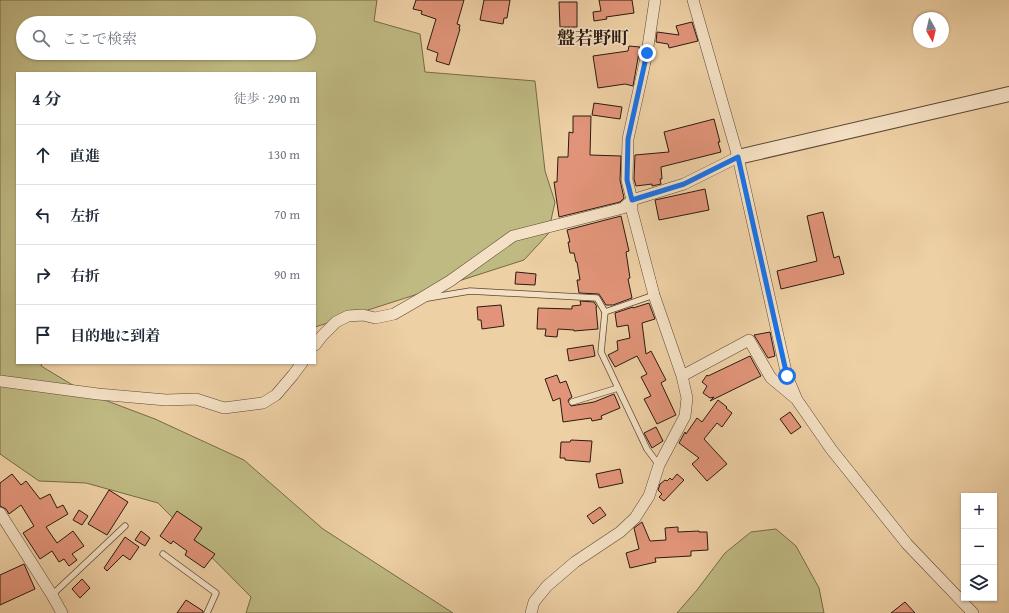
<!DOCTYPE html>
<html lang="ja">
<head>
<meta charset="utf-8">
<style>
	body { margin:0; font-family:"Gentium Book Plus","Noto Serif JP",serif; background:#f2f2f3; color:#1f2937 }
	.controls { position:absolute; right:12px; bottom:12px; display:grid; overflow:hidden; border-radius:0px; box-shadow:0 1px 3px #0004 }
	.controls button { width:36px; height:36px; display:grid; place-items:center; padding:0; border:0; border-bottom:1px solid #e0e1e3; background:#fff; color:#1f2937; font:20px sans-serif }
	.compass { position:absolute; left:913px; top:12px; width:36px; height:36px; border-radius:50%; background:#fff; box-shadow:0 1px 3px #0004; rotate:172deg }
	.stop { position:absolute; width:12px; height:12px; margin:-9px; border:3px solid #1a73e8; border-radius:50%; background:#fff }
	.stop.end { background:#1a73e8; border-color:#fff; box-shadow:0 1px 4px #0008 }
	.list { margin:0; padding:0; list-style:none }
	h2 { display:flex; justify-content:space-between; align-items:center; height:52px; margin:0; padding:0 16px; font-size:17px }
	h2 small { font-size:13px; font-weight:400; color:#747a83 }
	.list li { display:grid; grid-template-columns:26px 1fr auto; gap:12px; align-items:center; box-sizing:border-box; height:60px; padding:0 16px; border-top:1px solid #e0e1e3 }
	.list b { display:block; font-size:15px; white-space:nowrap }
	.list em { font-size:13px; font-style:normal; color:#747a83 }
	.icon { flex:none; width:22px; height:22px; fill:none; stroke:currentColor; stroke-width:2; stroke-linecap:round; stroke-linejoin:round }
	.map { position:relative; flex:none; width:1009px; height:613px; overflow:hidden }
	.search { position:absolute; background:#fff; box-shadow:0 1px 3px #0004; left:16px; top:16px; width:300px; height:44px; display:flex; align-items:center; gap:10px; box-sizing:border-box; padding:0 14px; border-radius:22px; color:#747a83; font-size:15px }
	.panel { position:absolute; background:#fff; box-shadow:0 1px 3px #0004; left:16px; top:72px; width:300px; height:292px; border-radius:0px }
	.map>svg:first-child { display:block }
</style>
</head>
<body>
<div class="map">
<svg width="1009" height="613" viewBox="0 0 1009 613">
	<rect width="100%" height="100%" fill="#eed0a5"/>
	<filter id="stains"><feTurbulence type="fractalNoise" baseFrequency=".005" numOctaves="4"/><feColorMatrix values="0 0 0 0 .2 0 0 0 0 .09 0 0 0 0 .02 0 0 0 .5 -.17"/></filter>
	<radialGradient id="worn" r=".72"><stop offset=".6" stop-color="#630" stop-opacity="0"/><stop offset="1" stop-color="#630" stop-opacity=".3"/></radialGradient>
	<!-- green -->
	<path fill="#bfb982" stroke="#766a49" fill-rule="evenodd" d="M0,0H377L374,21L420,34L425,72L535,81L545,171L555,202L548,234L524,260L315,327V73H17V363H42L41,366L86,393L155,419L244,460L323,529L453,613H246L251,597L158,503L86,483L39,481L0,454ZM23,23H309V53H23Z
		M776,529L796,546L819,588L824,613H677L697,590L725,553L751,532Z"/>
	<!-- building -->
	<path fill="#e19479" stroke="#2c1a10" d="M416,0H464L457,24L460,25L459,29H460L449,65L436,61L438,53L427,49L436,19L421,14L422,11L413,9Z
		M484,0H510L507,18H504L503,24L480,20Z
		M599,0H632L634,13L606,17L607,19L594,21L593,12L601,11Z
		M559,2H577V27H560Z
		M692,22L698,41L669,48L668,44L656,42L657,32L679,35L676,26Z
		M629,46L640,47L633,86L625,84L598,88L593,56L628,51Z
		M594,103L622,107L620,119L592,115Z
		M573,116H591L590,155L621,156L620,180L624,198L620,202L559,217L554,182H557L558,157H568L569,132L573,133Z
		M714,119L720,142H718L721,152L661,167L662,179H660L661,184L652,186V184L636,186L634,179L635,155L669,152L664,132Z
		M705,189L709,210L659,220L655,200Z
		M823,212L834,258L839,256L844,274L781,289L777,271L817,261L807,216Z
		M621,216L629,251L626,252L630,278L628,279L632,298L613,305H606L599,294L579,293L577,280H580L577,262H576L574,253H570L568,242H570L567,230Z
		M516,272L536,274L535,285L515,284Z
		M580,301L594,302L597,307H596L598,329L574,331V330L558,329L557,337L545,336L546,329H537L538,308L572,309V306L581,305Z
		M649,303L655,319L642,323L646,354L651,351L666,380L661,383L676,415L657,424L644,399L651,396L641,377L647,374L637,356L615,367L608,355L618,350L617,341L630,338L628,325L617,327L615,313L633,307V308Z
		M501,305L504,326L482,329L481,320H478L477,307Z
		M770,332L775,356L768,358L754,335Z
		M593,345L595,356L569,361L567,349Z
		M750,356L761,376L710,401L714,397L710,398L703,393L707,386L702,382L707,375L708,376Z
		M557,375L560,383L566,381L572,397L569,399L568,401L571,406L594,402L614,394L620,408L601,416L602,419L592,421L591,418L563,422L560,398L553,401L545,379Z
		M718,400L727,407L726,408L732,413L722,427L717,423L704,439L727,464L707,481L692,464L699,458L679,443L685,432L686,434L697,418L702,422Z
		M790,412L801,427L791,434L780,419Z
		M656,427L663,441L652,448L644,433Z
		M571,440L592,441L590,462L565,460V458H560L561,442H570Z
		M620,469L623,483L599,488L596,474Z
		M12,474L21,485L26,481L40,499L50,494L57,508L63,505L68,514L46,527L57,543L73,531L84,546L72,554L77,560L69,566L64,559L59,562L52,551L40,559L23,533L34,526L21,505L9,514L6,509L0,506V483Z
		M677,474L684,480L664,501L659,497L662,494L658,490L660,484L665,480L667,481L670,478L672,480Z
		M109,490L128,502L107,535L88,524Z
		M600,507L606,515L593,524L587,516Z
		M79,510L88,516L82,525L73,520Z
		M177,511L202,528L194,540L215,554L204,568L185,555L187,551L173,541L171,544L160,536Z
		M642,522L650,541L666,540L665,528L678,527V532L699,531V532H707L708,550L691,551V556L655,558L656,562L630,568L626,553L639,549L634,528Z
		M141,531L150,538L145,546L135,540Z
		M125,537L139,547L130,560L123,555L107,571L104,568Z
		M24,564L35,589L0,605V575Z
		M82,579L90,588L80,598L72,589Z
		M186,600L203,611V613H177Z
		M905,602L915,613H891Z"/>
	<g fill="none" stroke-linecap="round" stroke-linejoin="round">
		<!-- service casing -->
		<g stroke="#5c4835" stroke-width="7">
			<path id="service" d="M654,295L605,312L601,352L647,449L659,465
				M428,298L470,291L597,298L605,312
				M572,402L618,388
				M163,554L216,593L207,613
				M52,595L125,526"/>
		</g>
		<!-- minor casing -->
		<g stroke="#5c4835" stroke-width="12">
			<path id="minor" d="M693,0L738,157L787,376L797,400L831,449L907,544L973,613
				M315,345L322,336L336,322L348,316L363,315L375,318L394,314L420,299L450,281L513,236L623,208L632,200L684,184L738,157
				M682,376L749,340L771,378L795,398
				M0,381L98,394L166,400L196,399L224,408L263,403L276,395L293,375L302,363
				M0,513L52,595L62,613
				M531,613L534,602L547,586L575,562L620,532L635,518L649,496L659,465L685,416L687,398L682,376L654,295L632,211V200L627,180L628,139L647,53L655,0"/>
		</g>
		<!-- tertiary casing -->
		<g stroke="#5c4835" stroke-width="16">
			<path id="tertiary" d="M738,157L1009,94"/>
		</g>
		<!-- service -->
		<use href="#service" stroke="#f4e0c4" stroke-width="5.5"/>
		<!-- minor -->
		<use href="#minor" stroke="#f4e0c4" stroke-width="11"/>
		<!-- tertiary -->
		<use href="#tertiary" stroke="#f4e0c4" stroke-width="14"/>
	</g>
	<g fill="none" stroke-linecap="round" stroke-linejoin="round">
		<!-- route -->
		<path stroke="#1a73e8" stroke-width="5" d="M647,53L628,139L627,180L632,200L684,184L738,157L787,376"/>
	</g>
	<g text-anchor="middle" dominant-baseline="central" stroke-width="3" stroke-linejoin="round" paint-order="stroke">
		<!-- quarter labels -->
		<g font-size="18" font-weight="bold" fill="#2c1a10" stroke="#f4e0c4">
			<text x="593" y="37">盤若野町</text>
		</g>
	</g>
	<rect width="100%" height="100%" filter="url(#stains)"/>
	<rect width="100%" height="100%" fill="url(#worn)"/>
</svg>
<div class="controls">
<button>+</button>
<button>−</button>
<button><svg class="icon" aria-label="layers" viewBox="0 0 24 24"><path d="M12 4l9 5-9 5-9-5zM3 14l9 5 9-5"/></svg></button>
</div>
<svg class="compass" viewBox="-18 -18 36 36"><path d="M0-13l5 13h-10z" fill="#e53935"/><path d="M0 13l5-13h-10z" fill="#747a83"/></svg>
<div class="stop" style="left:787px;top:376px"></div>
<div class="stop end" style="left:647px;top:53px"></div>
<div class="search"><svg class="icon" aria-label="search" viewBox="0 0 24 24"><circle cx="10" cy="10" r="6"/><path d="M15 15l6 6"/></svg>ここで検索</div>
<section class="panel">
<h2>4 分<small>徒歩 · 290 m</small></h2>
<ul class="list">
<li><svg class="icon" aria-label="ahead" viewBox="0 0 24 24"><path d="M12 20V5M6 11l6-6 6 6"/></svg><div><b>直進</b></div><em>130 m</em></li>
<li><svg class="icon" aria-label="left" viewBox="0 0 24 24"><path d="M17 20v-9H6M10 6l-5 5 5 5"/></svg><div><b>左折</b></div><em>70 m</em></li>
<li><svg class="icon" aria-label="right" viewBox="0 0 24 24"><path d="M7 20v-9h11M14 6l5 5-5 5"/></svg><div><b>右折</b></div><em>90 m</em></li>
<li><svg class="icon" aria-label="arrive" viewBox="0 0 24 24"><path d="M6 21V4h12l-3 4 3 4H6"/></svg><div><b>目的地に到着</b></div></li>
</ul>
</section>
</div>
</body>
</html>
